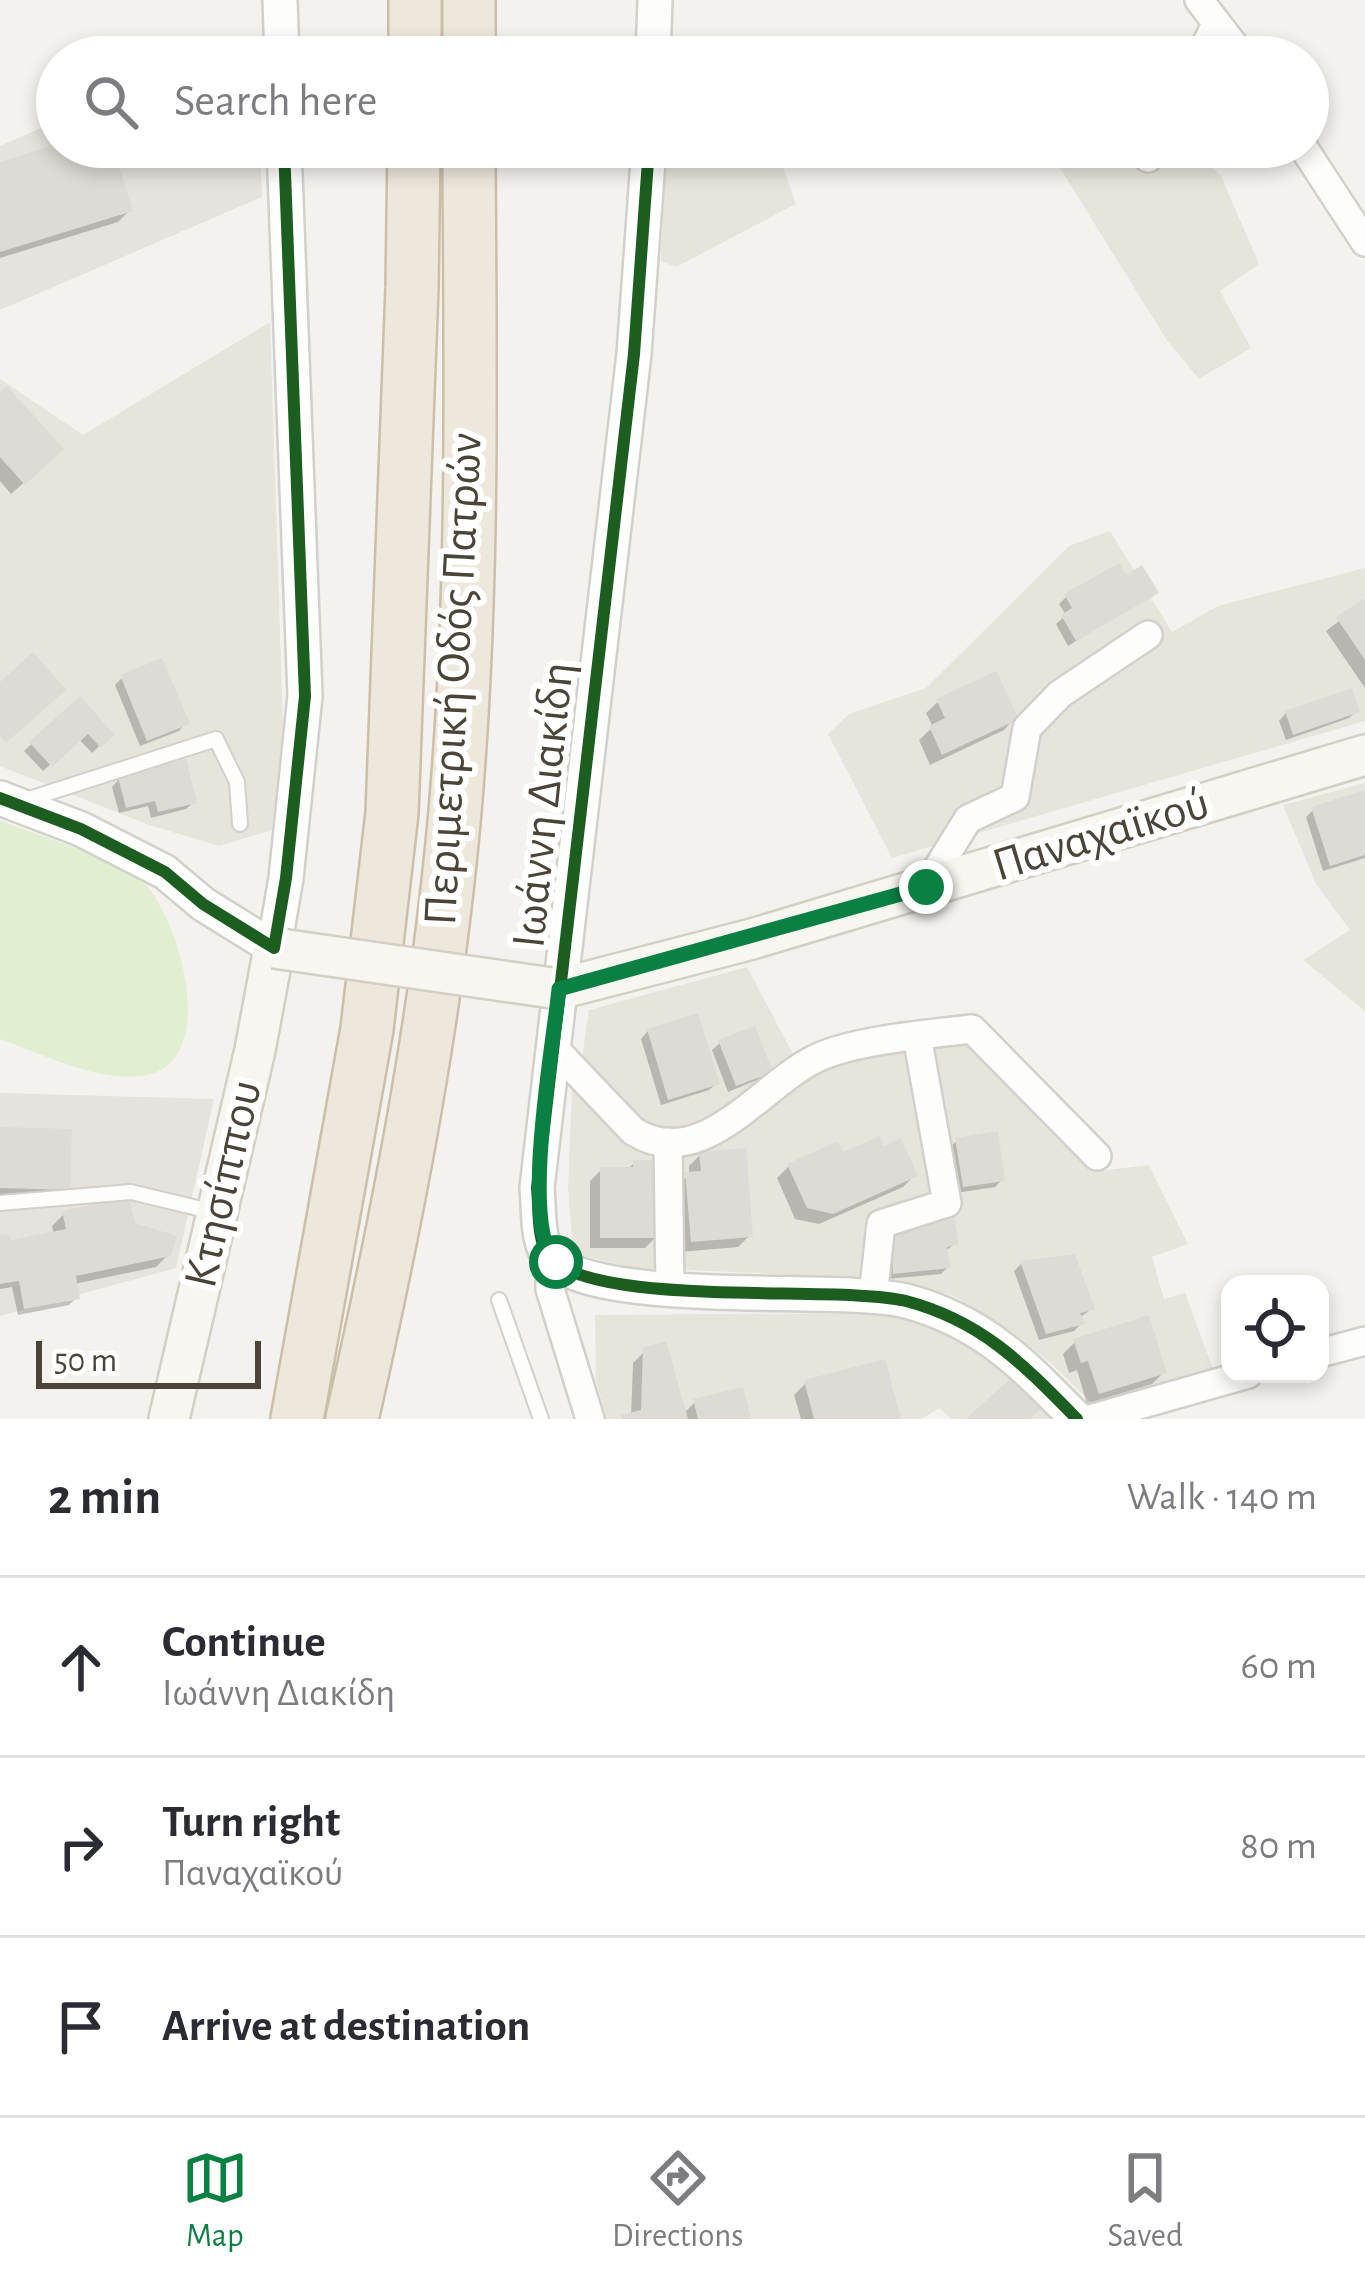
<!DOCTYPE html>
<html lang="en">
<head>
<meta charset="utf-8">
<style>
	body { margin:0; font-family:"Alegreya Sans",sans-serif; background:#f2f2f3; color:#2b2b33 }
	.controls { position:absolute; right:36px; bottom:36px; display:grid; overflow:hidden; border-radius:24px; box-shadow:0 6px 18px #0003 }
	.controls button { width:108px; height:108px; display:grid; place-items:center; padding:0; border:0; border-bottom:3px solid #e1e1e2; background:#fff; color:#2b2b33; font:60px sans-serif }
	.scale { position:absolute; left:36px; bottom:30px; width:225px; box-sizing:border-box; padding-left:12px; border:6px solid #4b4439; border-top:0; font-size:33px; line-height:42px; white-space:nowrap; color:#4b4439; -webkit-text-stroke:9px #fff; paint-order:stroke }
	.stop { position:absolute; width:36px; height:36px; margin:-27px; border:9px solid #0b8043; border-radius:50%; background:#fff }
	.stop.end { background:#0b8043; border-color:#fff; box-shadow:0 3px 12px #0008 }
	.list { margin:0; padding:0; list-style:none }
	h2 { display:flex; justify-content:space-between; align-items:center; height:156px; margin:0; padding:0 48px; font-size:51px }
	h2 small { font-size:39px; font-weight:400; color:#7c7c81 }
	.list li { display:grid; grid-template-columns:78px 1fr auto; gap:36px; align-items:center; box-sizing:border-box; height:180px; padding:0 48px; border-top:3px solid #e1e1e2 }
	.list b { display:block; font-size:45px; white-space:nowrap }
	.list p { margin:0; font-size:39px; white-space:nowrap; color:#7c7c81 }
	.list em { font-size:39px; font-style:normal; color:#7c7c81 }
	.icon { flex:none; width:66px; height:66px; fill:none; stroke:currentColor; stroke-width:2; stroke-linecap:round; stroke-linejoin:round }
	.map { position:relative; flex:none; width:1365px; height:1419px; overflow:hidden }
	.search { position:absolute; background:#fff; box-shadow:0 6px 18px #0003; left:36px; right:36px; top:36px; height:132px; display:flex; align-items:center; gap:30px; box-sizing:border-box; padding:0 42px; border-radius:66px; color:#7c7c81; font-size:45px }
	.sheet { height:696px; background:#fff }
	nav { display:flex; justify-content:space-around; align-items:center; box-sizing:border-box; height:168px; border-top:3px solid #e1e1e2; background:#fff; font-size:33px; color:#7c7c81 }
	nav a { display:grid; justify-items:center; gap:6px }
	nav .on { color:#0b8043 }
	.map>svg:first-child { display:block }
</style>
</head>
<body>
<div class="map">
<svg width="1365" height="1419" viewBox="0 0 1365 1419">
	<rect width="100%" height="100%" fill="#f4f2ee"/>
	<!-- residential -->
	<path fill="#e7e4dc" d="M666,147H776L796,204L676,267L661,261Z
		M1047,147H1192L1221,176L1259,264L1220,291L1251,348L1199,379L1166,339Z
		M270,322L283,724L272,830L219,846L149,825L0,766V379L83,435Z
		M1110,531L1172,632L1218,606L1365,568V721L892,858L828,734L849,714L926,688L1069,546Z
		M1365,783V1011L1303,960L1350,930L1316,884L1283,805Z
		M747,967L796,1060L709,1123L662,1132L636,1123L581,1065L589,1010Z
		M970,1037L1099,1171L1149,1165L1188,1244L1152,1257L1164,1299L1185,1293L1216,1377L1099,1410L1054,1366L993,1319L952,1295L880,1279L627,1267L573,1253L568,1188L572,1088L579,1086L663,1155L823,1067Z
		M889,1313L927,1322L968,1340L1060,1419H951L940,1408L921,1419H607L596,1381L595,1315Z"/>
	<!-- industrial -->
	<path fill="#e6e2de" d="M57,121V147H260L262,197L0,310V146Z
		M0,1093L214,1099L176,1268L0,1316Z"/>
	<!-- green -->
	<path fill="#e1eecf" d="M0,821C30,832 124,862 143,882C180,917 223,1067 141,1076C94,1081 43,1054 0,1039Z"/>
	<!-- shadow -->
	<path fill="#0003" d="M0,165L130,210L118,222L0,258Z
		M0,396L49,460L11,494L0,481Z
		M1155,592L1068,646L1056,624L1066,615L1059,604L1066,597Z
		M1365,601V688L1326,631Z
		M122,678L186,723L179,731L140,746L115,685Z
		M80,700L111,735L92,753L79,739L43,771L24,751Z
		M938,702L1015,718L1004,730L930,765L919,740L933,727L926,713Z
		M1357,711L1349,718L1286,740L1279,721L1286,713Z
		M119,779L194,802L186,809L151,818L148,806L119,813L112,787Z
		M1365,793V858L1323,871L1306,817L1313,810Z
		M648,1031L717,1083L709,1090L661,1105L641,1039Z
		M720,1043L770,1071L762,1078L728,1092L712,1050Z
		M0,1130L67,1189L55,1201L0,1199Z
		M957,1141L1002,1180L995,1187L956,1193L949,1148Z
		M700,1155L750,1235L738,1247L680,1252L675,1187L689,1175V1166Z
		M842,1156L914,1176L903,1187L819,1224L795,1219L777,1178L789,1166Z
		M634,1163L657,1236L645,1248H590V1181L601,1170H627Z
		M64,1214L132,1225L168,1255L156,1267L74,1284L76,1298L69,1305L18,1315L12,1287L0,1289V1238L9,1243L54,1235L52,1226Z
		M886,1238L956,1243L945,1251L948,1267L941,1274L887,1279Z
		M1021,1264L1092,1309L1079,1318L1081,1324L1074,1331L1039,1340L1014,1271Z
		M1075,1342L1164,1372L1152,1384L1087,1404L1077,1370L1069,1373L1063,1354Z
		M645,1351L683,1414L695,1402L747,1419H621L631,1416L633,1363Z
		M806,1383L898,1419H801L794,1395Z"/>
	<!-- building -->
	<path fill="#dedbd6" d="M57,144L113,147L133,211L0,252V162Z
		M7,386L64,449L25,485L0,457V392Z
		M1119,563L1126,575L1142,565L1159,593L1076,641L1061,615L1072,608L1064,594Z
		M1365,598V660L1336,617Z
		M33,652L66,690L6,743L0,736V682Z
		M162,658L190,724L147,741L120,675Z
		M996,671L1019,719L942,755L929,726L945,718L936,699Z
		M1352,688L1360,712L1293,735L1285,711Z
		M80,696L115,735L101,748L88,734L52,767L29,742Z
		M186,759L197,803L158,812L155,801L126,808L118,777Z
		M1365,790V855L1330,866L1311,807Z
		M698,1013L720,1084L668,1100L647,1029Z
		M755,1026L773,1072L736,1086L718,1040Z
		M0,1127L72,1129L70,1190L0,1188Z
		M998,1131L1005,1181L963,1187L955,1138Z
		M880,1136L884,1146L901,1138L918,1176L833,1214L807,1208L787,1164L838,1141L843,1152Z
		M746,1148L753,1237L691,1242L685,1172L701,1171L699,1152Z
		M633,1160H660V1238H600V1167H633Z
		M129,1197L135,1223L177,1236L171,1256L76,1276L80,1299L24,1309L19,1281L0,1284V1235L8,1234L11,1240L66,1229L62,1211Z
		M954,1216L959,1244L947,1247L951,1268L893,1274L892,1228Z
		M1075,1254L1095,1310L1080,1313L1085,1324L1046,1334L1020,1261Z
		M1149,1315L1167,1373L1099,1394L1088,1361L1081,1363L1073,1339Z
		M666,1341L688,1419H622L621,1415L641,1410L643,1348Z
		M885,1359L901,1419H814L804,1380Z
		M1014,1375L1043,1407L1030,1419H966Z
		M743,1387L751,1419H698L693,1399Z"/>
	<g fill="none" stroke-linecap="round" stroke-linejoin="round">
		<!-- service casing -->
		<g stroke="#d2d0cb" stroke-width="18">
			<path id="service" d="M26,800L216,739L237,782L240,824
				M0,1203L131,1192L214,1212
				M499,1300L541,1419"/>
		</g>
		<!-- minor casing -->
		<g stroke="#d2d0cb" stroke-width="32">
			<path id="minor" d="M1199,0L1243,57
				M1200,57L1216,24
				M1303,147L1365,242
				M1148,158L1154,147
				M926,887L968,819L1015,797L1027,728L1060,694L1148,635
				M553,1047L633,1131C702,1175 761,1084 817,1058C855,1040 929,1034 972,1029L1097,1156
				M668,1142L670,1290
				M556,1262L550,1273V1289L590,1419
				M873,1297L881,1224L947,1203L917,1036
				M1320,1353L1365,1341
				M1090,1419L1248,1374"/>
		</g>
		<!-- tertiary casing -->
		<g stroke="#d2d0cb" stroke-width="38">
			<path id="tertiary" d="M280,0L282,57
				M653,57L655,0
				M649,147L634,354L537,1188C539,1207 537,1235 546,1252C579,1310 838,1284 906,1301C982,1321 1023,1364 1077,1419
				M0,798L81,829L165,872L203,904L274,948L286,878L305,696L284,147"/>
		</g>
		<!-- secondary casing -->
		<g stroke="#d3cfc5" stroke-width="44">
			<path id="secondary" d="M559,989L752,939L1365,755
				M169,1419L255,1050L274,948"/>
		</g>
		<!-- motorway casing -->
		<g stroke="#ccbfa9" stroke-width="56">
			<path id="motorway" d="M469,0V57
				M415,57V0
				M297,1419L367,1029L392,813L412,288L414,147
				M352,1419C400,1207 442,991 458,774C474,565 470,356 469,147"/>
		</g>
		<!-- service -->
		<use href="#service" stroke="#fdfdfc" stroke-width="14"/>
		<!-- minor -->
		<use href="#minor" stroke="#fdfdfc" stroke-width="27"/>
		<!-- tertiary -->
		<use href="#tertiary" stroke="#fdfdfc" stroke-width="33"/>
		<!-- secondary -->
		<use href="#secondary" stroke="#f7f6f1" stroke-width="39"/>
		<!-- motorway -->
		<use href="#motorway" stroke="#ede8db" stroke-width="51"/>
		<!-- secondary-bridge casing -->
		<g stroke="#d3cfc5" stroke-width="44" stroke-linecap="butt">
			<path id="secondary-bridge" d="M274,948L559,989"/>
		</g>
		<!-- secondary-bridge -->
		<use href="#secondary-bridge" stroke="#f7f6f1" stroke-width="39"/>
		<!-- cycleway casing -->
		<g stroke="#fff" stroke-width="20">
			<path id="cycleway" d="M649,147L634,354L537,1188C539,1207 537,1235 546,1252C579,1310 838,1284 906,1301C982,1321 1023,1364 1077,1419
				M0,798L81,829L165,872L203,904L274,948L286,878L305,696L284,147"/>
		</g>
		<!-- cycleway -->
		<use href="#cycleway" stroke="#1b5e20" stroke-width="12"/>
	</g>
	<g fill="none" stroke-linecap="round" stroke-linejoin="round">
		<!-- route -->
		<path stroke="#0b8043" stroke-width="15" d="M556,1262C519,1228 554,1042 559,989L926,887"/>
	</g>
	<g text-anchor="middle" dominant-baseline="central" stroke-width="12" stroke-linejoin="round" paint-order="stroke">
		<!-- street labels -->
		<g font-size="48" fill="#4b4439" stroke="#fff">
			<text transform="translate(454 679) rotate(-87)">Περιμετρική Οδός Πατρών</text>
			<text transform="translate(544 805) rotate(-84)">Ιωάννη Διακίδη</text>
			<text transform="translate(1101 835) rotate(-17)">Παναχαϊκού</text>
			<text transform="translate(224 1184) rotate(-77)">Κτησίππου</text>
		</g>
	</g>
</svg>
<div class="controls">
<button><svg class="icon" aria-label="locate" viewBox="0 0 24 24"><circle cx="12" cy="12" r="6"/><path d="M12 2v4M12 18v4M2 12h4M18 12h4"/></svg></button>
</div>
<div class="scale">50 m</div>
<div class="stop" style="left:556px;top:1262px"></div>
<div class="stop end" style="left:926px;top:887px"></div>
<div class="search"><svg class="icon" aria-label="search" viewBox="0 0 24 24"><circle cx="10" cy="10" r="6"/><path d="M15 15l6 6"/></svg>Search here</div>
</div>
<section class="sheet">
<h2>2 min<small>Walk · 140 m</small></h2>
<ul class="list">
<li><svg class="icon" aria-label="ahead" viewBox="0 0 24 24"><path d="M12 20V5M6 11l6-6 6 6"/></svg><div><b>Continue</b><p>Ιωάννη Διακίδη</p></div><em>60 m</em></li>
<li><svg class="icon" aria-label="right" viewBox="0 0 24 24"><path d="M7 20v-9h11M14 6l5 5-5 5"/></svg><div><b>Turn right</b><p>Παναχαϊκού</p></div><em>80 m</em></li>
<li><svg class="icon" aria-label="arrive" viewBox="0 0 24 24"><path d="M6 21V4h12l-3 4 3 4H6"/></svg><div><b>Arrive at destination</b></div></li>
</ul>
</section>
<nav>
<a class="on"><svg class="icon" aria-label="map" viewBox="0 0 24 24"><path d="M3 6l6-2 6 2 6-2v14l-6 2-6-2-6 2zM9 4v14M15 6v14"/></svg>Map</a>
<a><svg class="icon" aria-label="directions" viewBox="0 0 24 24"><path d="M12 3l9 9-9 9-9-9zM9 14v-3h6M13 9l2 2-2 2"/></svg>Directions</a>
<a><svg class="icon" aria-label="saved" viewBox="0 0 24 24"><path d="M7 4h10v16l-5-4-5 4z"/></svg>Saved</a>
</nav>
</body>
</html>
